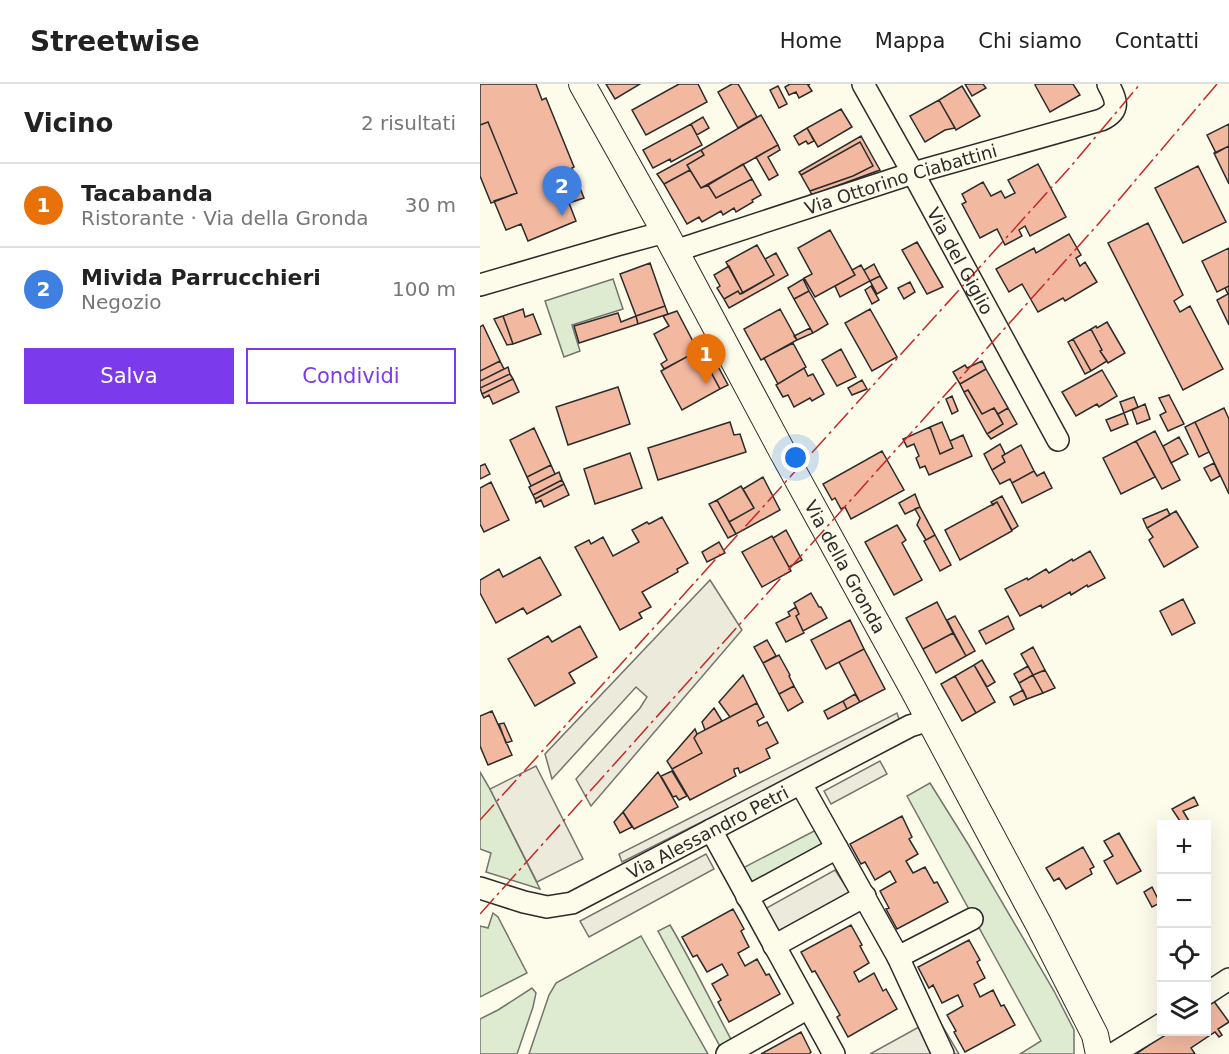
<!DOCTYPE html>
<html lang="it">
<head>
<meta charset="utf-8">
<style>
	body { margin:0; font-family:"DejaVu Sans",sans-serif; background:#f2f2f2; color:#222 }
	.controls { position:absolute; right:18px; bottom:18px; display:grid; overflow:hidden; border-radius:0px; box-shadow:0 6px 24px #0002 }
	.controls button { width:54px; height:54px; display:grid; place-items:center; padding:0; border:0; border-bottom:2px solid #e0e0e0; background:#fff; color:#222; font:30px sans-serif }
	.you { position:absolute; left:316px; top:374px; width:21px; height:21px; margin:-15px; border:4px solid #fff; border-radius:50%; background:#1a73e8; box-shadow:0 0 0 9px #1a73e833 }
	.badge { display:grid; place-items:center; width:39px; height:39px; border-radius:50%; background:#7c3aed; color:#fff; font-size:20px; font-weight:700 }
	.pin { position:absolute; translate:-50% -50px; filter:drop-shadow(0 2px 3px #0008) }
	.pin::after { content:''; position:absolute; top:32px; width:21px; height:18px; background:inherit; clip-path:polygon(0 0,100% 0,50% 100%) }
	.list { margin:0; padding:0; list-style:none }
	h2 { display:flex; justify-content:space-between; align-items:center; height:78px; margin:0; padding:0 24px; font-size:26px }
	h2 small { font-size:20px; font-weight:400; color:#767676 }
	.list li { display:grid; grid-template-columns:39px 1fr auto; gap:18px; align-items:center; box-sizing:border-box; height:84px; padding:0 24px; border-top:2px solid #e0e0e0 }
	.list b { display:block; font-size:22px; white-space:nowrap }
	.list p { margin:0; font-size:20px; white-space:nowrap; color:#767676 }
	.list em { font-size:20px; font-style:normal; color:#767676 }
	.actions { display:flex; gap:12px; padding:18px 24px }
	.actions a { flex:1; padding:14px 0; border:2px solid #7c3aed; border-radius:0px; text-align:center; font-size:21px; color:#7c3aed }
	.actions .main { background:#7c3aed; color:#fff }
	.icon { flex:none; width:33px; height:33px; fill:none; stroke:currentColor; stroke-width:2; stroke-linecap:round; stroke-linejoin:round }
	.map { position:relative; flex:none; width:749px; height:970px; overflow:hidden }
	header { display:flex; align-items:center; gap:36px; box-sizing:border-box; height:84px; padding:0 30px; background:#fff; border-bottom:2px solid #e0e0e0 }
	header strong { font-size:28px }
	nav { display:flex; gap:33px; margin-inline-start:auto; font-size:21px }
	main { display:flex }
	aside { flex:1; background:#fff }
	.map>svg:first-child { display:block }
</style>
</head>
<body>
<header>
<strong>Streetwise</strong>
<nav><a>Home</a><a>Mappa</a><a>Chi siamo</a><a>Contatti</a></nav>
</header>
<main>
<aside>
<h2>Vicino<small>2 risultati</small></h2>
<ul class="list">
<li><span class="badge" style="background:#e8710a">1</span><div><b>Tacabanda</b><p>Ristorante · Via della Gronda</p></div><em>30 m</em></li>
<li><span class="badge" style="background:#3f7fe0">2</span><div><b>Mivida Parrucchieri</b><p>Negozio</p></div><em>100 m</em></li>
</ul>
<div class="actions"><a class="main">Salva</a><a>Condividi</a></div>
</aside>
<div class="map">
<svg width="749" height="970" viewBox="0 0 749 970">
	<rect width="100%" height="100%" fill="#fdfbea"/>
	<!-- green -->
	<path fill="#deebd1" stroke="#74746e" stroke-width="1.5" d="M133,195L143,225L92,241L100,267L84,273L65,217Z
		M0,688L10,705L60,805L6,788L11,769L0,765Z
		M450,699L488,760L574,907L594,946V970H540L561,957L427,712Z
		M338,745L350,765L269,805L259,786Z
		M13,829L18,833L47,889L0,913V842L8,844Z
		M190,841C215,883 235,927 259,970H244L178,847Z
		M161,852L228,970H49L69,911L76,899Z
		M52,904L56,909L53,923L37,970H0V935L18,926Z"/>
	<!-- parking -->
	<path fill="#eceadb" stroke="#74746e" stroke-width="1.5" d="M230,496L262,546L111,722L96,695L160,624L167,613L156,603L72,695L65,670Z
		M417,629L420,638L142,778L139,770Z
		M400,677L407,690L351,720L344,707Z
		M56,682L103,775L57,798L10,705Z
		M226,770L234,785L109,853L100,837Z
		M355,786L374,815L298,854L283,826Z
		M457,933L479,970H390Z"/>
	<!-- building -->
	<path fill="#f2b8a0" stroke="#2b2b2b" stroke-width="1.5" d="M0,0H56L62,16L66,14L94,83L92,84L104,114L89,119L96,137L48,157L41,140L26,146L14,117L37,109L8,38L0,41Z
		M126,0H160L135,15Z
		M199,0H218L227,18L166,51L152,26Z
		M252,0H258L277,33L258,44L238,8Z
		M310,0H330L328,1L332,7L319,14L316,8L309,11L305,3Z
		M485,0H503L506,4L492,12Z
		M556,0H593L600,11L570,28L555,1Z
		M298,2L307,20L299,24L290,6Z
		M482,2L500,32L476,46L459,16Z
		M459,16L475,44L465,46L445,58L430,32Z
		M361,25L372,43L338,63L327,44Z
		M281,31L298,61L221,104L207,81L224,71L221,66Z
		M223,33L229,44L217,51L211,40Z
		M8,38L37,109L11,119L0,92V41Z
		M211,40L222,61L191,78L190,75L173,84L163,66Z
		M749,40V62L736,69L727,51Z
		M327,44L334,57L328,60L326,57L319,61L314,52Z
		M381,52L400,86L332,111L330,107L373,92L393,82L380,58L321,91L319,88Z
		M380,58L393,82L373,92L330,107L321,91Z
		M298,61L300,66L288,73L298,91L289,96L276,73Z
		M749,62V100L734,69Z
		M221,66L224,71L207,81L210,86L184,100L177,90Z
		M263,80L272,95L236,114L228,101Z
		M558,80L586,133L550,152L545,142L539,146L542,152L525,161L517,145L500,154L482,120L486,118L482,110L503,98L511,112L521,107L525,114L535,109L528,96Z
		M718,82L746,138L703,159L675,104Z
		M210,86L221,104L228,101L236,114L272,95L281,111L272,116L273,118L256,128L254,124L243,131L241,127L222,138L219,133L207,140L184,100Z
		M668,139L703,211L694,217L700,228L710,222L743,285L703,306L628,159Z
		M350,146L375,191L335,213L324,194L332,190L318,164Z
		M589,150L601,171L596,174L600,182L605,178L617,198L585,217L583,214L558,228L542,200L529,208L516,185L554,164L556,169Z
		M437,158L463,203L447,210L422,166Z
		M277,161L294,191L263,209L246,178Z
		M749,164V202L737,208L722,177Z
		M296,169L308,191L249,224L244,215L258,207L260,210L294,191L285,175Z
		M170,179L185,222L156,232L140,190Z
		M394,180L400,192L390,197L384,186Z
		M381,181L390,197L360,213L355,202L375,191L372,186Z
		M249,182L263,209L260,210L258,207L244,215L237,204L240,202L234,191Z
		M400,192L407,204L397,210L390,197Z
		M323,195L329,207L314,215L308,204Z
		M430,198L435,208L424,215L418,204Z
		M391,202L399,216L392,220L385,206Z
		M749,202V241L737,216L748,210L745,204Z
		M329,207L348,240L333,249L314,215Z
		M185,222L188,230L158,240L156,232Z
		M43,225L45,233L53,230L61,250L33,260L23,232Z
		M300,225L317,256L281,276L264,245Z
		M390,225L417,273L392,287L365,239Z
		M197,227L218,267L184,285L181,280L187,276L174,250L189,242L183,232Z
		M138,229L141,238L156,232L158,240L99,259L94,242Z
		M23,232L33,260L27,261L14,235Z
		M627,238L645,269L628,279L620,267L622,266L611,245L616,242L617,244Z
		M3,241L20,277L0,287V243Z
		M330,244L333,249L317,256L314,252Z
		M611,245L622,266L620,267L627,277L611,287L593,255Z
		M593,255L611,287L605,290L588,258Z
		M313,259L326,283L298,300L284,274Z
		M227,262L248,301L240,305L219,266Z
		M361,265L376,293L357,302L342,276Z
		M219,266L240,305L202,326L181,287Z
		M20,277L24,285L0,297V287Z
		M502,277L506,285L480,300L473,288L485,281L487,284Z
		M28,283L30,290L0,304V297Z
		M324,284L328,292L333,290L344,310L332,317L330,314L314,323L308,311L303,313L296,301Z
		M506,285L528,324L518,330L514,324L502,330L488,306L484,308L480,300Z
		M622,286L637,312L619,323L617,320L596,332L582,308Z
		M30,290L33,295L2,310L0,304Z
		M33,295L39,308L13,320L9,311L4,314L2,310Z
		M382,296L387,305L372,311L368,304Z
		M138,303L150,340L88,361L76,323Z
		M488,306L502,330L514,324L523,340L507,350L484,308Z
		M689,311L704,340L688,347L680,331L686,328L679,314Z
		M472,312L478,327L472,330L466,315Z
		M654,313L658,323L644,329L640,318Z
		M665,320L670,335L657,340L652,326Z
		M528,324L537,340L511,355L507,350L523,340L518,330Z
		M744,324L749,335V410L715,338Z
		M644,329L648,340L631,347L626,336Z
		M250,338L254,351L260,350L266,368L178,396L168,364Z
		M462,338L473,364L460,370L450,343Z
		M715,338L729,368L719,373L705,343Z
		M450,343L460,370L473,364L470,357L483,351L492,372L449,391L445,382L440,384L436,374L439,372L434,360L427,363L423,355Z
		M54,344L71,381L47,393L30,356Z
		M675,347L700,396L682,405L656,357Z
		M699,353L708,370L691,379L683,362Z
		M656,357L675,393L641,410L623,374Z
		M520,360L525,370L522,372L525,378L512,386L504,370Z
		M541,361L554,387L532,399L530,395L520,400L512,386L525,378L522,372Z
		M402,367L424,406L371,435L365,423L361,425L355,414L352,416L343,400Z
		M150,369L162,404L115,420L104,385Z
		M734,379L740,392L731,397L724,384Z
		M5,380L10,390L0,395V382Z
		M71,381L75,390L51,402L47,393Z
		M554,387L557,392L564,388L572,404L542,419L532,399Z
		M79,388L82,396L53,411L49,403Z
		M283,393L300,426L256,450L249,438L274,424L263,405Z
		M82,396L84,400L55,415L53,411Z
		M11,398L29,436L4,448L0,440V404Z
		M84,400L89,411L64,423L61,416L56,419L55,415Z
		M261,402L274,424L249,438L237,416Z
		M435,410L440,423L425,430L419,419Z
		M522,412L538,442L532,446L517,418L513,421L511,418Z
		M237,416L256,450L248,454L229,420Z
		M517,418L532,447L480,476L465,446Z
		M440,423L455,451L446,456L437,441L440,434L435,425Z
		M687,425L690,431L667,444L663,435Z
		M696,427L718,463L684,483L669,456L673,453L667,444Z
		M182,433L208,479L197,485L198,488L162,508L171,523L159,529L162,534L140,546L95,463L109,456L111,460L123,453L133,472L159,458L152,446L167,438L169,440Z
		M417,441L426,456L422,459L442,496L414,511L385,458Z
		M306,446L322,476L309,483L293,454Z
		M455,451L471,481L460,487L444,457Z
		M292,452L311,487L282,503L262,468Z
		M239,458L245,469L227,478L222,468Z
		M610,467L625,494L608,503L607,501L591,511L590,508L562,524L561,521L540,532L525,505L547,494L548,496L566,485L569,489L592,475L593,477Z
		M60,473L81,511L47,530L43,524L16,539L0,509V496L19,485L23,493Z
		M331,509L339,523H341L347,534L323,547L316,532L319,530L314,519Z
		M703,515L715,539L692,551L680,527Z
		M457,518L473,549L443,565L426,534Z
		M316,523L319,530L316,532L324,549L306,558L296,539L310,532L308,528Z
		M475,532L495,567L486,572L467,536Z
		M528,532L534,545L506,560L499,547Z
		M370,536L384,565L346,585L331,556Z
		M100,542L117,573L89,589L95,599L55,622L28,575L68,552L72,558Z
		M473,549L486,572L456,589L443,565Z
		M287,556L296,572L283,579L274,563Z
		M553,563L565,586L553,591L541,570Z
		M384,565L405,605L380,618L359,578Z
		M299,571L310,591L309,592L314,602L299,610L283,579Z
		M502,576L515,598L507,603L494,581Z
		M494,581L515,618L496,629L475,592Z
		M548,582L553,591L539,599L534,590Z
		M565,586L575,604L563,609L553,591Z
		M263,591L277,619L250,633L239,618Z
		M553,591L563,609L547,615L539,599Z
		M475,592L496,629L482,637L461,600Z
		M314,602L323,618L308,627L299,610Z
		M543,606L547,615L534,621L530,613Z
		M375,610L380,618L367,625L363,617Z
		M363,617L367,625L348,635L344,627Z
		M277,619L284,633L277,637L279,642L287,638L298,659L286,665L290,674L260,689L258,684L254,685V687L256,692L210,716L192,685L222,669L214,654L217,650Z
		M234,624L242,637L225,646L222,638Z
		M12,627L32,671L8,681L0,662V632Z
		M24,639L32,657L26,659L19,640Z
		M215,645L217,650L214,654L222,669L192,685L187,677Z
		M192,687L207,712L199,716L196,712L193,713L181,692Z
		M178,688L198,723L154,745L143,728Z
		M714,713L718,721L703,727L709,737L702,740L692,725Z
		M143,728L152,743L140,749L134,738Z
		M422,732L432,753L429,755L438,770L426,777L433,789L445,783L454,799L457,798L468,818L417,845L406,825L409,824L400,807L416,798L410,787L395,796L385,778L381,780L370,760Z
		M639,749L661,787L637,800L624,777L633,772L624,757Z
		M603,763L614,783L610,785L612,790L586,805L579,794L574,797L566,784Z
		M672,803L680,819L672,823L664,808Z
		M253,825L264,845L261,847L269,863L258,869L265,882L277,875L286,891L289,890L300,910L249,938L238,918L241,916L232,900L248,891L242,880L227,888L217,871L213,873L202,853Z
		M371,841L382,861L380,862L389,879L374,888L379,898L394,889L403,907L406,905L417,925L368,953L357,933L360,931L335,887L332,888L321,868Z
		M489,856L500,876L497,878L505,894L494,900L500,913L513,906L521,922L524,921L535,941L485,968L474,948L476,947L467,931L483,922L478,911L462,919L453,901L449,904L438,883Z
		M733,916L749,938L738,945L742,951L739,953L735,948L711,964L715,970H656L688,948H726V921Z
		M321,948L331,968L329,970H281Z"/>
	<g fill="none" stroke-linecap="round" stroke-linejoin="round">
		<!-- minor casing -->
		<g stroke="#2b2b2b" stroke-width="24">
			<g id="minor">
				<path id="s1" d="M383,0L433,89L578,356"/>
				<path id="s2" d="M195,167L433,89L621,36C641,27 637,16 628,0"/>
				<path d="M0,201L137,161L185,148"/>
				<path d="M321,700L418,873L463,970"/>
				<path d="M231,746L354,970"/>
				<path id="s3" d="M0,804L44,818L67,823L92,819L430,642L449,636"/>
				<path d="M267,813L357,764"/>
				<path d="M294,862L385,812"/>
				<path d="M418,873L492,835"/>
				<path d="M726,910L749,895"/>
				<path d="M247,970L328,924"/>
				<path d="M633,970L682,940"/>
			</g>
		</g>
		<!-- tertiary casing -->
		<g stroke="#2b2b2b" stroke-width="28">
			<g id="tertiary">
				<path id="s4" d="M102,0L185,148L302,367L433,605L559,841L615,951L619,970"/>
			</g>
		</g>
		<!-- minor -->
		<use href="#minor" stroke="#fdfbea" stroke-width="21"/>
		<!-- tertiary -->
		<use href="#tertiary" stroke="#fdfbea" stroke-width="26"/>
		<!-- power -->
		<path stroke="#c62828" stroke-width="1.5" stroke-dasharray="21 4.5 3 4.5" stroke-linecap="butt" d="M0,736L592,81L660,0
			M0,830L620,138L737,0"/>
	</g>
	<g text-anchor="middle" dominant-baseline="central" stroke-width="4.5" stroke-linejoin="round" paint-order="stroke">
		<!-- street labels -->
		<g font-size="18" fill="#2b2b2b" stroke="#fdfbea">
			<text stroke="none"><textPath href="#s2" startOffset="237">Via Ottorino Ciabattini</textPath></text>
			<text stroke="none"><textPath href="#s1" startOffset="202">Via del Giglio</textPath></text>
			<text stroke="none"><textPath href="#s4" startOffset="550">Via della Gronda</textPath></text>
			<text stroke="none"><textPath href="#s3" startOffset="248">Via Alessandro Petri</textPath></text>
		</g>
	</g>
</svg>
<div class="controls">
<button>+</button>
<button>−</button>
<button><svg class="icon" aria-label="locate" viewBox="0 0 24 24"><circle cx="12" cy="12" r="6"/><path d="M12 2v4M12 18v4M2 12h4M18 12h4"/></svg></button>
<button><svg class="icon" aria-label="layers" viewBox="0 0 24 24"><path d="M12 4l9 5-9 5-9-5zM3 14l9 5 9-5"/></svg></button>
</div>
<div class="you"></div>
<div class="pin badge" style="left:226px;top:300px;background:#e8710a">1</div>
<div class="pin badge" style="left:82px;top:132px;background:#3f7fe0">2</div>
</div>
</main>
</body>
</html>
